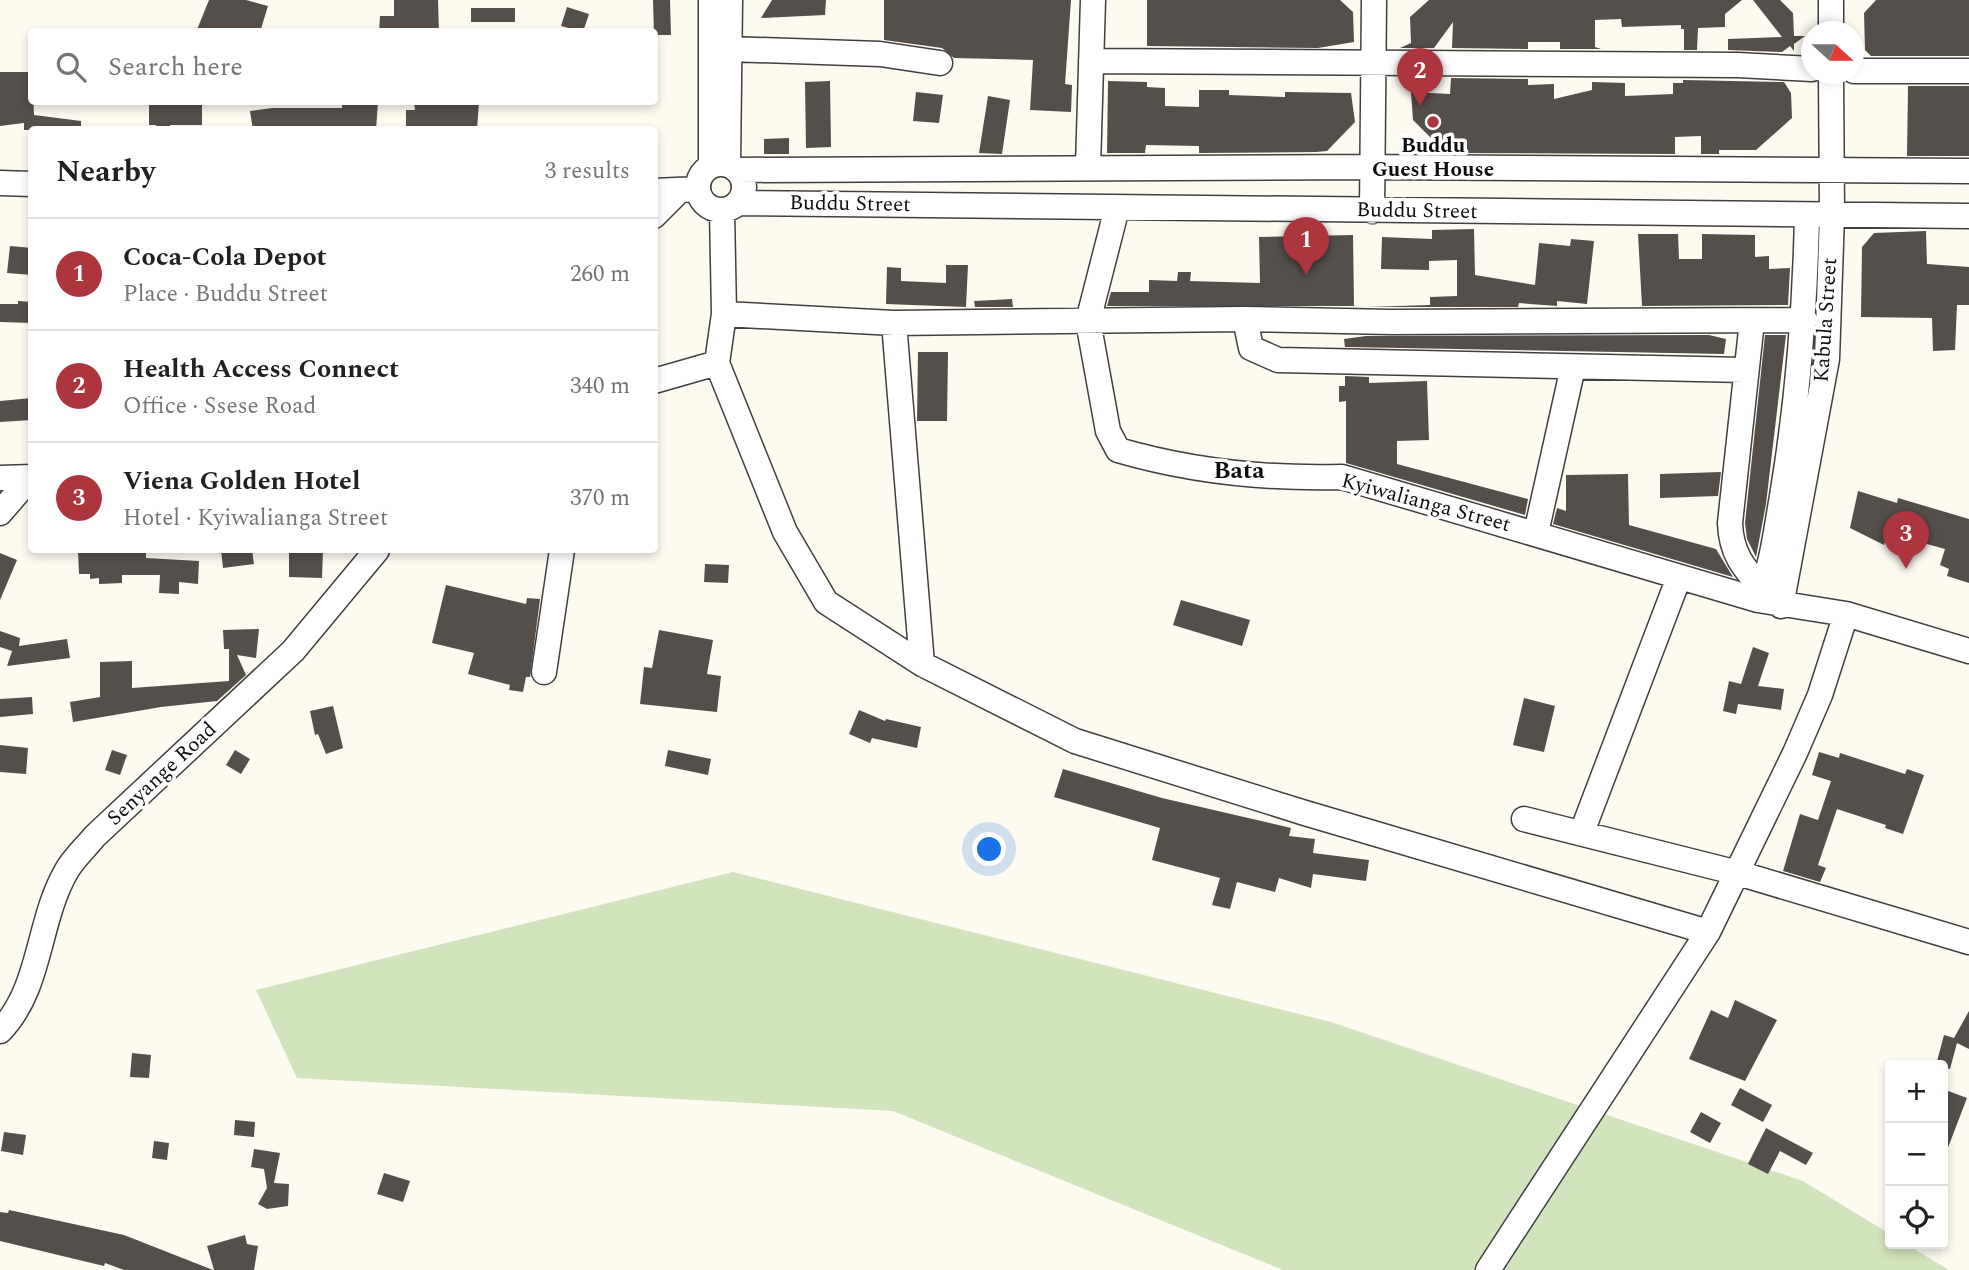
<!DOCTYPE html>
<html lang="en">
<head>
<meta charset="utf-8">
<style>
	body { margin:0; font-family:Spectral,serif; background:#f6f6f6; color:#202124 }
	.controls { position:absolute; right:21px; bottom:21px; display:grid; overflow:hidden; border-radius:7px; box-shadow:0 4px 10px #0003 }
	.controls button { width:63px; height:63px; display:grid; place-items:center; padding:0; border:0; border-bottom:2px solid #e0e0e0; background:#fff; color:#202124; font:35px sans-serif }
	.compass { position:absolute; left:1801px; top:21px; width:63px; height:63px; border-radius:50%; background:#fff; box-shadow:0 4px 10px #0003; rotate:111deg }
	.you { position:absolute; left:990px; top:850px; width:24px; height:24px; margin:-18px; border:5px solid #fff; border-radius:50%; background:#1a73e8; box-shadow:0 0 0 10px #1a73e833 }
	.badge { display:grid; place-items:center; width:46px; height:46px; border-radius:50%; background:#ad363e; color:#fff; font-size:23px; font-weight:700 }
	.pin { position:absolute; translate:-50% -58px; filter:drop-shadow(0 2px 4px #0008) }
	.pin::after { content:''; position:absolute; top:37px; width:24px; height:21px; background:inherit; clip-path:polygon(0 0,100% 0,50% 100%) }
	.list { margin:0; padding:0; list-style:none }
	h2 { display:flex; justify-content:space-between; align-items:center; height:91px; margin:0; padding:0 28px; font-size:30px }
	h2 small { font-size:23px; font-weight:400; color:#757577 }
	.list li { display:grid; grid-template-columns:46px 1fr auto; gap:21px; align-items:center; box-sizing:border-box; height:112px; padding:0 28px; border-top:2px solid #e0e0e0 }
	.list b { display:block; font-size:26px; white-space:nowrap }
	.list p { margin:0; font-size:23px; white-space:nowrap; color:#757577 }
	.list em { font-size:23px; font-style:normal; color:#757577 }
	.icon { flex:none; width:38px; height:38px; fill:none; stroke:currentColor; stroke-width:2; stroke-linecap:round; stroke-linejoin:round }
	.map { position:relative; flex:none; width:1969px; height:1270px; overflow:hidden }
	.search { position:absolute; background:#fff; box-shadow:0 4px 10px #0003; left:28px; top:28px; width:630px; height:77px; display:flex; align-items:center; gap:18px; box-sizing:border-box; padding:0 24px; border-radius:7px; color:#757577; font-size:26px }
	.panel { position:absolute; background:#fff; box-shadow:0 4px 10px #0003; left:28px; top:126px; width:630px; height:427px; border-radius:7px }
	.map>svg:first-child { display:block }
</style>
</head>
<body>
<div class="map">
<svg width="1969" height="1270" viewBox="0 0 1969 1270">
	<rect width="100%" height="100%" fill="#fdfaf0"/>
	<!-- green -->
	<path fill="#d2e4bd" d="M733,872L1331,1022L1803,1181L1890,1234V1244H1906L1949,1270H1283L893,1111L297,1078L256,990Z"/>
	<!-- building -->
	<path fill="#554f4b" d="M209,0H246L268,6L260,32H196Z
		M394,0H438L439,32H379L380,16H394Z
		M653,0H670L671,35H654Z
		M772,0H826L825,15L761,18Z
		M884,0H1071L1065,84L1072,85L1071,112L1030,110L1033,60L954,58L942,48L884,40Z
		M1147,0H1340L1353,12L1354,42L1318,48L1147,46Z
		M1429,0H1742L1725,14V27L1698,28L1697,50H1684V29H1681V25L1622,27L1621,19L1595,20V47L1601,49H1560V42H1528V49L1452,48L1453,22L1434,48H1400L1411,43L1410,17Z
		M1753,0H1780L1793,13L1794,36H1805L1794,44V51L1790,46L1782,52L1728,50V39L1782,37Z
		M1876,0H1969V56H1871L1865,50L1864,13Z
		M567,7L589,14L583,32L561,26Z
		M471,8H515V22H471Z
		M0,72H32L34,115L81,121V130H24V123L0,126Z
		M1451,78L1528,79V85L1554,84V99L1592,90V82L1625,83V96L1673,94V83H1683V80L1784,82L1791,93L1792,118L1756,150H1719V154H1701V136L1675,137V154L1446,153L1413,120L1411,92L1450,94Z
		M830,81L831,147L806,148L805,82Z
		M1108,81L1147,82V87L1165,88V106L1199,107V90H1229V95L1285,97V92L1351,93L1355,122L1327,151L1316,152L1199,153V146L1146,145L1145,153H1107Z
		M1908,86H1969V156H1907Z
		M916,92L943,95L939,123L913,121Z
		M988,96L1010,100L1002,154L979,153Z
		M149,102H202V125H170L171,130H157L156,125H149Z
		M342,102H378L376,130H253L250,111L272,108H342Z
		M414,102H479L477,130H406V110H415Z
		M789,138V154H764V139Z
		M1474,229L1475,275L1535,285L1539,243L1570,246L1571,239L1594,241L1587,304L1557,301V306L1519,303L1518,307H1366L1430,305V297L1457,296V260L1429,261V270L1381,269L1382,237L1432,239V230Z
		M1926,231L1927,264L1969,267V305H1957L1955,350L1933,351L1932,318L1861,317L1862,247L1874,233Z
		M1638,234H1678L1679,259H1702V234L1755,235V257L1769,256V269L1790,268L1788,305L1642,306Z
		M1353,235L1354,306H1107L1111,292H1149V280L1177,281L1178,272H1191L1190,281L1260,283L1259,237Z
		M10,246L32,248V275L7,273Z
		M946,265H968L966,307L886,304L887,267L901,268V281L946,283Z
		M1012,299L1013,307H975L974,301Z
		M18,301L32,302V323L0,322V304H18Z
		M1709,335L1726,339L1724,354L1345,347L1344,339L1366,336Z
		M1765,335H1786L1766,504L1756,557L1747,539L1745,523Z
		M918,352H948L947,421H917Z
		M1345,376L1369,377V383L1427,381L1429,440L1397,441V464L1528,499L1525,515L1346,463V401L1339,402V386H1345Z
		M32,398V420L0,422V401Z
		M1721,472L1718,496L1660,498V474Z
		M1628,474L1629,525L1716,549L1733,577L1553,524L1557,508L1566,511V475Z
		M1858,491L1897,503L1898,498L1969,519V583L1947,576L1949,569L1940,565L1945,549L1887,533L1884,545L1850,528Z
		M146,550V558L199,561L198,584L179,582V594L159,593L160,575H122V583L99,584V578L90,579V574H79L78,551Z
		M221,550H252L254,564L223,568Z
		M289,550H323L322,578L289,577Z
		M0,553L17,560L0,600Z
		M705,564L729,565L728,583L704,582Z
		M446,585L526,604L527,598L540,599L530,677H526L523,692L509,690L510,685L468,674L474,653L432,643Z
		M1181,600L1250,620L1242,646L1173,625Z
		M259,629L256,658L237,655L246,675L217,701L161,707L73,722L70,702L100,697V662L132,661V688L229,681V649H224L223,630Z
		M659,630L713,640L707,674L721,676L717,712L640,704L644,667L652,668Z
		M0,631L20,638L19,646L67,639L70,658L7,666L12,651L0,647Z
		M1753,647L1769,653L1758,686L1784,689L1781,710L1738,704L1736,714L1723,711L1729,681L1741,684Z
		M32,697L33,714L0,717V699Z
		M1524,698L1555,706L1544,752L1513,745Z
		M333,706L343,748L326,754L318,734L315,735L310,711Z
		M859,710L885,721L886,719L921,727L917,748L872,738L870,743L849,734Z
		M0,745L28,748L26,774L0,772Z
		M112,750L127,755L120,775L105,770Z
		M235,750L250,759L241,774L226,765Z
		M668,750L711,759L708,775L665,766Z
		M1819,752L1839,758L1840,753L1905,774L1907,769L1924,775L1903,834L1885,828L1886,825L1837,809L1818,865L1826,868L1820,882L1783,871L1800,814L1818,820L1831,781L1812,775Z
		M1063,769L1162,798L1291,828L1289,836L1315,839L1313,853L1369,860L1366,881L1313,874L1311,888L1279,878L1275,892L1237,882L1230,909L1212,905L1220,878L1152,860L1160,828L1054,797Z
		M1735,1000L1777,1020L1745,1081L1689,1059L1711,1010L1728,1018Z
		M1969,1011V1049L1957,1043L1950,1069L1936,1065L1944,1035L1954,1038Z
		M132,1053L151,1055L149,1078L130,1077Z
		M1740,1088L1772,1105L1763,1122L1731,1105Z
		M1943,1089L1967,1098L1944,1158H1943Z
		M1701,1112L1721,1123L1710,1143L1690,1132Z
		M235,1120L255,1122L254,1137L234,1135Z
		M1766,1128L1813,1153L1806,1165L1780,1151L1768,1174L1748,1164Z
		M4,1132L26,1135L23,1155L1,1151Z
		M154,1141L169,1143L167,1160L152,1158Z
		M254,1149L280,1153L274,1183L289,1184L288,1206L267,1209L258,1204L267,1188L264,1169L251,1167Z
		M384,1173L410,1181L403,1202L377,1194Z
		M9,1210L124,1235L213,1270H124L105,1263L104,1266L0,1241V1212L8,1213Z
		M245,1235L247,1244L258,1246L254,1270H214L207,1246Z"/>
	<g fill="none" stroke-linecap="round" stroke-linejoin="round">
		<!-- minor casing -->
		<g stroke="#404040" stroke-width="27">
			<path id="minor" d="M1831,0V32
				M729,49L880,54L940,63
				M1091,61L1738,65L1812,69
				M1854,71H1969
				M698 187a23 23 0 1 1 46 0a23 23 0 1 1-46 0Z
				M728,165L730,0
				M711,166V0
				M1088,167L1093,0
				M736,170L1372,167L1969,171
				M0,183L32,184
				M654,191L698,189
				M738,203L1969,216
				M1117,208L1088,321L1108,431L1118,450C1190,471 1267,479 1342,477L1758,600L1846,614L1969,651
				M722,210L724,314L717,363L785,532L826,602L922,664L1075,741L1305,813L1708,932
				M1372,211L1374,0
				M654,216L678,192
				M724,314L894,323L1245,319L1392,322L1805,320
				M1245,319L1251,348L1278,360L1745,370
				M1752,321L1730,523C1731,553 1743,567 1762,589
				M894,323L922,664
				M654,381L717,363
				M0,478L32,477
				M0,513L31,477
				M1536,533L1573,367
				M1758,600C1772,566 1776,531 1782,496C1798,401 1805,311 1807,215
				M1781,606L1827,359L1832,215L1831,74
				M544,672L562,550
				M1524,819L1738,873L1969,942
				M1582,832L1679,577
				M0,1031C42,988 37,921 67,870C74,858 86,847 95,836L293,651L377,550
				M1488,1270L1708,932L1795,753L1820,695L1846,614"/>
		</g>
		<!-- minor -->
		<use href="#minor" stroke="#fff" stroke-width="24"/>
	</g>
	<!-- markers -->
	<circle fill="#ad363e" stroke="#fff" stroke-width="2.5" cx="1433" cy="122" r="7"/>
	<g text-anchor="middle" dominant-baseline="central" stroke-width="7" stroke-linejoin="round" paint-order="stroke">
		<!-- poi labels -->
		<g font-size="21" font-weight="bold" fill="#0d0d0d" stroke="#fff">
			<text x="1433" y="146">Buddu<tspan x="1433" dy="24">Guest House</tspan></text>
		</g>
		<!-- street labels -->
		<g font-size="21" fill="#0d0d0d" stroke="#fff">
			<text transform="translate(850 204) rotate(1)">Buddu Street</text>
			<text transform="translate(1417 211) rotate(1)">Buddu Street</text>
			<text transform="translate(1826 320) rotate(-86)">Kabula Street</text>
			<text transform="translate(1426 503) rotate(15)">Kyiwalianga Street</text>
			<text transform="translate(162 774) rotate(-43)">Senyange Road</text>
		</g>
		<!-- quarter labels -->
		<g font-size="24" font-weight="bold" fill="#0d0d0d" stroke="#fff">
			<text x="1239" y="471">Bata</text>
		</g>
	</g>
</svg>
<div class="controls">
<button>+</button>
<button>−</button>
<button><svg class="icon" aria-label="locate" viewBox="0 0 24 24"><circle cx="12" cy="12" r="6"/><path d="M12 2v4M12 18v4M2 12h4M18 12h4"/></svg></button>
</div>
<svg class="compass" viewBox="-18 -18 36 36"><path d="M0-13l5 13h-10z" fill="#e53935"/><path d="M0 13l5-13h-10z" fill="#757577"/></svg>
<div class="you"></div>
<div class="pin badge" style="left:1306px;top:275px">1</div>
<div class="pin badge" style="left:1420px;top:106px">2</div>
<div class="pin badge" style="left:1906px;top:569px">3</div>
<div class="search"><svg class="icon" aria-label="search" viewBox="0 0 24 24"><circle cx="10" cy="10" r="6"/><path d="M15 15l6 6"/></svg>Search here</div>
<section class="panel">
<h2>Nearby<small>3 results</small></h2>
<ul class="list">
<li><span class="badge">1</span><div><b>Coca-Cola Depot</b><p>Place · Buddu Street</p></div><em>260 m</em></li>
<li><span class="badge">2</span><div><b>Health Access Connect</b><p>Office · Ssese Road</p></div><em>340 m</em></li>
<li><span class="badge">3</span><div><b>Viena Golden Hotel</b><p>Hotel · Kyiwalianga Street</p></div><em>370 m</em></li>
</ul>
</section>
</div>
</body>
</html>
